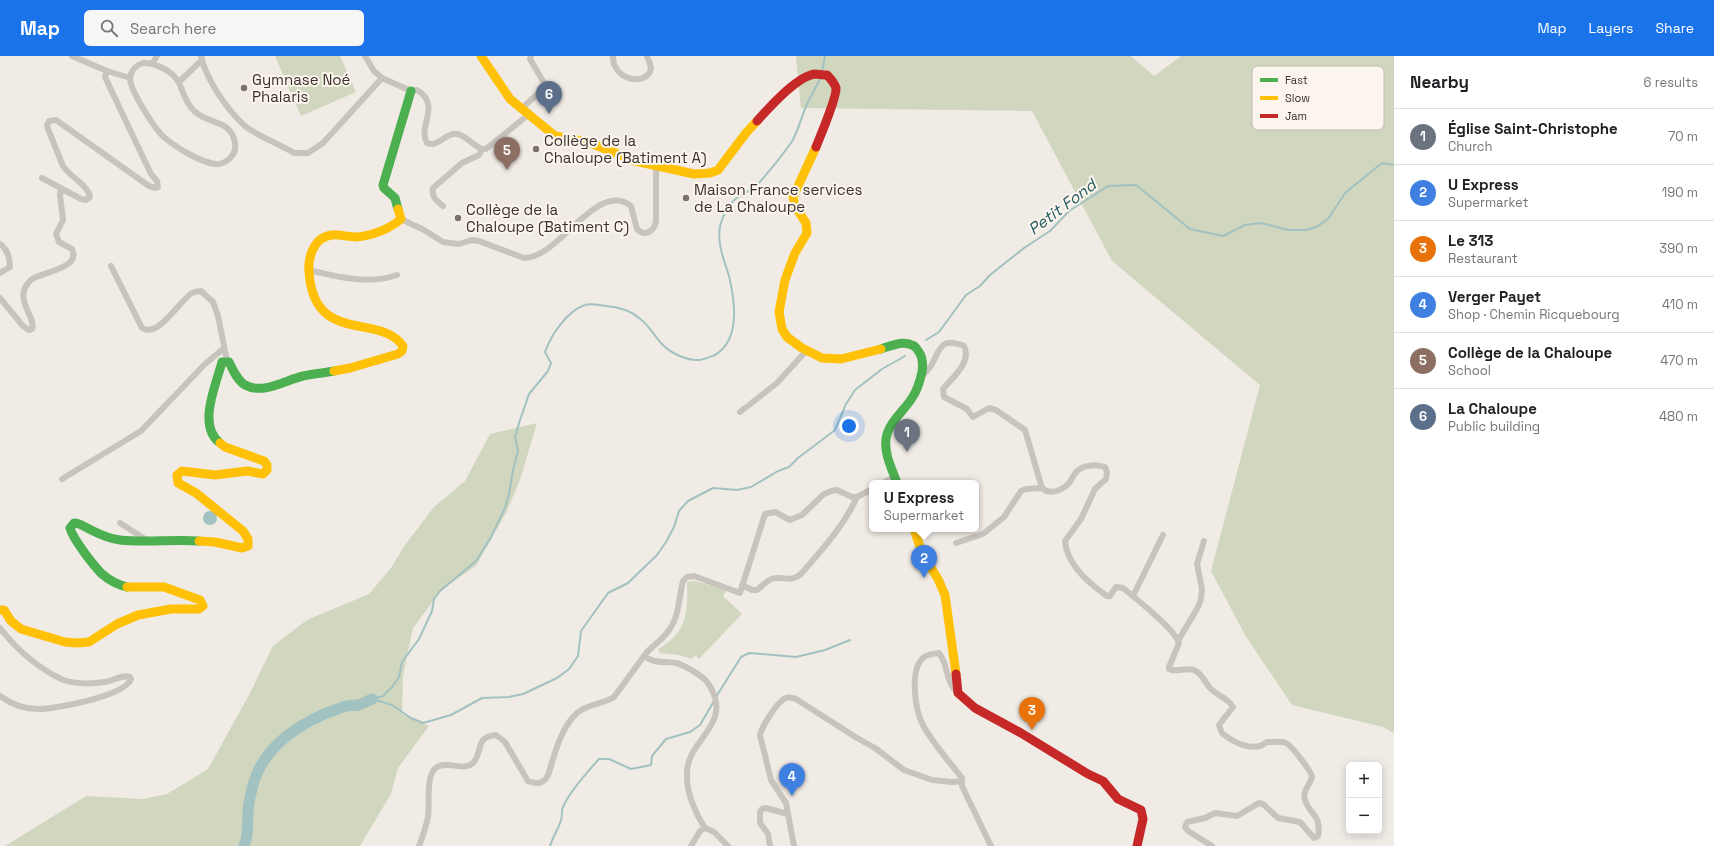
<!DOCTYPE html>
<html lang="en">
<head>
<meta charset="utf-8">
<style>
	body { margin:0; font-family:"Space Grotesk",sans-serif; background:#f6f6f6; color:#202124 }
	.controls { position:absolute; right:12px; bottom:12px; display:grid; overflow:hidden; border-radius:6px; box-shadow:0 2px 10px #0003 }
	.controls button { width:36px; height:36px; display:grid; place-items:center; padding:0; border:0; border-bottom:1px solid #e0e0e0; background:#fff; color:#202124; font:20px sans-serif }
	.you { position:absolute; left:849px; top:370px; width:14px; height:14px; margin:-10px; border:3px solid #fff; border-radius:50%; background:#1a73e8; box-shadow:0 0 0 6px #1a73e833 }
	.badge { display:grid; place-items:center; width:26px; height:26px; border-radius:50%; background:#1a73e8; color:#fff; font-size:13px; font-weight:700 }
	.pin { position:absolute; translate:-50% -33px; filter:drop-shadow(0 1px 2px #0008) }
	.pin::after { content:''; position:absolute; top:21px; width:14px; height:12px; background:inherit; clip-path:polygon(0 0,100% 0,50% 100%) }
	.popup { position:absolute; left:869px; top:424px; width:110px; height:52px; box-sizing:border-box; display:grid; place-content:center; border-radius:6px; background:#fff; filter:drop-shadow(0 1px 3px #0005); font-size:13px; white-space:nowrap; color:#757577 }
	.popup b { font-size:15px; color:#202124 }
	.popup::after { content:''; position:absolute; left:50%; top:100%; margin-left:-8px; border:8px solid transparent; border-top-color:#fff }
	.list { margin:0; padding:0; list-style:none }
	h2 { display:flex; justify-content:space-between; align-items:center; height:52px; margin:0; padding:0 16px; font-size:17px }
	h2 small { font-size:13px; font-weight:400; color:#757577 }
	.list li { display:grid; grid-template-columns:26px 1fr auto; gap:12px; align-items:center; box-sizing:border-box; height:56px; padding:0 16px; border-top:1px solid #e0e0e0 }
	.list b { display:block; font-size:15px; white-space:nowrap }
	.list p { margin:0; font-size:13px; white-space:nowrap; color:#757577 }
	.list em { font-size:13px; font-style:normal; color:#757577 }
	.icon { flex:none; width:22px; height:22px; fill:none; stroke:currentColor; stroke-width:2; stroke-linecap:round; stroke-linejoin:round }
	.map { position:relative; flex:none; width:1394px; height:790px; overflow:hidden }
	header { display:flex; align-items:center; gap:24px; box-sizing:border-box; height:56px; padding:0 20px; background:#1a73e8; color:#fff }
	header strong { font-size:19px }
	nav { display:flex; gap:22px; margin-inline-start:auto; font-size:14px }
	.search { width:280px; height:36px; background:#f6f6f6; display:flex; align-items:center; gap:10px; box-sizing:border-box; padding:0 14px; border-radius:6px; color:#757577; font-size:15px }
	main { display:flex }
	aside { flex:1; background:#fff }
	.map>svg:first-child { display:block }
</style>
</head>
<body>
<header>
<strong>Map</strong>
<div class="search"><svg class="icon" aria-label="search" viewBox="0 0 24 24"><circle cx="10" cy="10" r="6"/><path d="M15 15l6 6"/></svg>Search here</div>
<nav><a>Map</a><a>Layers</a><a>Share</a></nav>
</header>
<main>
<div class="map">
<svg width="1394" height="790" viewBox="0 0 1394 790">
	<rect width="100%" height="100%" fill="#f0ebe5"/>
	<!-- green -->
	<path fill="#d1d6bf" d="M275,0H340L356,36L301,60Z
		M796,0H1131L1154,20L1181,0H1394V677L1383,671L1292,649L1245,579L1211,515L1260,329L1112,205L1032,55L801,52Z
		M537,367L520,424L506,457L476,510L442,533L413,572L403,620L402,658L429,670L398,712L391,738L360,790H5L86,740L143,743L167,738L208,713L249,639L273,590L307,564L369,538L391,512L405,489L434,451L465,425L490,378Z
		M695,525L727,534L723,540L742,558L699,603L695,599L692,603L679,599L660,597L658,593C687,577 688,557 687,526Z"/>
	<!-- water -->
	<path fill="#a1c2c1" d="M203 462a7 7 0 1 1 14 0a7 7 0 1 1-14 0Z"/>
	<g fill="none" stroke-linecap="round" stroke-linejoin="round">
		<!-- stream -->
		<path stroke="#a1c2c1" stroke-width="2" d="M822,16L825,0
			M926,284L939,276L966,239L980,230L990,219L1024,192L1050,175L1069,155L1108,130L1136,129L1190,173L1223,180L1245,169L1261,167L1288,174H1306L1318,170L1328,163L1345,137L1382,107L1394,109
			M716,641L741,601L749,597L796,601L825,594L850,584
			M372,643L383,640L392,631L399,621L402,606L419,583L432,555L434,543L440,535L476,505L491,481L505,452L509,438L513,414L518,395L515,381L520,364L529,338L548,315L551,307L545,296C551,279 567,255 585,249C590,247 599,249 606,250C618,251 630,254 639,262C648,268 654,279 661,287C669,296 686,305 699,304C703,304 709,301 713,300C741,286 735,245 729,220C724,204 717,188 720,170C723,159 729,147 739,140C745,136 752,135 757,129C769,116 781,101 791,87C798,76 800,65 805,53C809,42 816,32 821,21
			M373,643L392,649L411,662L423,667L451,659L482,642L509,641L523,638L557,622L569,613L578,600L581,575L608,537L628,527L657,499L666,486L674,471L679,455L688,445L713,432L737,434L751,431L778,415L789,411L798,402L835,374L846,348L855,334L882,313L905,300
			M550,790C553,780 559,772 561,764C562,761 562,757 562,754C566,740 589,714 599,703H609L631,713L651,709L652,700L666,683L690,676L700,669L714,645"/>
		<!-- river -->
		<path stroke="#a1c2c1" stroke-width="11" d="M244,790C249,780 247,767 248,757C248,749 250,741 252,733C262,689 303,664 343,651C348,649 353,650 358,649C363,648 368,645 372,643"/>
		<!-- street -->
		<path stroke="#c9c3be" stroke-width="6" d="M72,0L107,15
			M201,0C206,23 227,54 245,70C256,79 281,89 294,97H308L323,87L382,22
			M365,0L374,15L382,22L411,35L417,34C442,49 417,70 427,87C438,92 446,76 457,78C466,79 473,90 482,93
			M613,0C613,3 613,7 615,10C621,23 641,29 650,16L651,11L647,0
			M143,7C156,7 173,15 179,27C184,37 185,46 194,55C209,69 231,63 235,87C236,93 234,99 229,103C226,106 220,109 215,108C200,106 177,92 165,82C155,74 130,34 130,22C131,14 137,9 143,7Z
			M152,8L157,0
			M179,26L202,4
			M521,53L543,33L544,27L530,3L531,0
			M42,122L81,143L86,144L90,141C88,129 70,121 63,110L48,73L47,69L49,65L56,64L149,130L156,132L158,131L157,125L151,118L105,21L107,15L130,22
			M443,150C437,145 431,141 433,132L462,107L479,99L482,93H486L528,59
			M401,163L424,174L443,186L459,188L472,184L479,185L524,202C560,202 597,123 631,150L637,173C645,182 655,174 656,165V111
			M0,188C7,193 10,201 10,211L0,217
			M111,210L142,272C159,282 180,244 192,237C195,236 198,235 201,235L213,246L218,260L227,305
			M309,214C338,221 368,229 397,219
			M0,242L23,270L29,274L32,273C37,261 11,242 31,224C40,216 82,213 72,193L59,186L56,178L63,164L60,139L61,132
			M922,320C925,317 928,314 931,310C940,294 940,280 964,290C972,306 953,321 943,333L944,341L967,353L973,361L989,352L996,354L1025,374L1042,432
			M740,356L777,327L806,295
			M62,423L141,375L204,309L224,292
			M883,427L895,420
			M1042,432C1051,440 1063,434 1070,426C1072,422 1074,418 1077,415C1085,409 1095,408 1105,411L1107,416L1106,423L1095,433L1081,463L1065,485C1067,509 1088,527 1107,540H1110L1116,531L1123,532C1135,542 1175,573 1179,587L1169,611V613C1177,617 1186,611 1194,614C1202,617 1205,627 1211,633C1218,640 1228,642 1233,651L1219,669L1222,677C1234,687 1254,697 1267,686C1273,686 1281,685 1286,687C1291,689 1312,716 1312,721C1310,729 1302,735 1305,744C1309,758 1322,759 1318,780L1314,782L1300,766L1278,762L1263,748L1259,747L1237,760L1215,757L1205,762L1187,766L1185,771L1188,775L1212,790
			M120,467L148,485
			M956,487L983,478L1004,461L1021,435L1026,433L1042,432
			M742,529L752,534H757C762,530 769,522 776,522C787,521 789,526 800,519C821,495 844,470 857,441
			M1133,540L1163,479
			M0,572C17,594 38,612 63,624C76,628 92,628 105,626C113,625 122,618 130,621L131,623C125,640 56,653 38,653C25,653 11,648 0,640
			M1178,585L1198,551L1201,543L1202,533L1197,508L1204,485
			M958,637C945,626 949,610 939,597C934,598 928,598 924,601C909,613 915,654 923,669C933,688 949,705 962,722V730L991,790
			M705,772C695,756 686,737 687,717C687,685 730,670 712,634C710,631 709,628 707,626C703,620 682,608 676,607C664,605 654,608 644,600C650,591 660,586 666,578C680,562 678,544 683,525L687,521L694,520L740,537L765,458L775,456L790,464L802,459L824,438L831,435L837,434L852,441H857L872,433
			M419,790C423,780 426,771 428,761C430,748 425,718 437,711C448,704 463,716 473,707C484,695 474,681 496,679L505,686L528,725C535,728 543,728 547,721C550,716 551,708 553,703C558,687 564,669 577,657C587,648 603,648 614,641L644,600
			M691,790L700,775L705,772L714,776L728,790
			M770,790L768,778L760,767V756L762,753L766,752L788,758
			M794,790L786,747L771,724L760,679C762,670 776,648 784,643C788,640 792,642 796,643L857,682L875,692L904,714L932,724L952,726L962,725"/>
		<!-- fast -->
		<path stroke="#4caf50" stroke-width="9" d="M398,153L395,142L384,132L383,129L411,35
			M881,293C893,289 911,281 919,296C923,302 923,309 922,316C920,325 917,335 912,342C904,355 888,367 886,383C884,398 892,413 897,427
			M220,387C197,370 216,329 222,306H229C233,314 237,324 245,329C263,339 286,324 303,320C313,318 323,317 334,315
			M127,531C118,529 109,524 102,518C93,509 73,483 70,472L74,467C80,467 85,471 91,474C99,478 111,483 120,484C146,487 173,483 199,485"/>
		<!-- slow -->
		<path stroke="#ffc107" stroke-width="9" d="M481,0L510,43L555,80L588,86L635,105L694,118L710,117L718,114L746,77L757,65
			M816,91L793,141L795,150L806,167L807,177L795,197L785,224L779,256L782,273L787,281L802,292L822,302L841,303L881,293
			M334,315L350,312L398,298L402,295L403,290C379,256 314,290 309,216C308,205 311,191 321,183C332,175 344,181 356,181C371,180 390,173 401,163L398,153
			M914,473L922,497L938,523L945,539L956,618
			M199,485L215,486L242,492L248,490V483L243,475L196,437L178,427L177,419L182,415L215,419L247,415L263,418L267,414V409L264,405L225,391L220,387
			M0,554H4L11,565L21,573L65,586L77,587L89,586L117,568L138,559L171,553H199L203,550L200,544L164,531H127"/>
		<!-- jam -->
		<path stroke="#c62828" stroke-width="9" d="M757,65C769,52 797,20 815,18C818,18 823,19 827,19C831,23 834,26 836,32C837,41 820,81 816,91
			M956,618L958,637L975,652L1021,677L1088,718L1103,725L1118,743L1141,754L1143,763L1137,790"/>
	</g>
	<!-- markers -->
	<g fill="#7a716c" stroke="#fbf5ee" stroke-width="1.5">
		<circle cx="244" cy="32" r="4"/>
		<circle cx="536" cy="93" r="4"/>
		<circle cx="686" cy="142" r="4"/>
		<circle cx="458" cy="162" r="4"/>
	</g>
	<g text-anchor="middle" dominant-baseline="central" stroke-width="4" stroke-linejoin="round" paint-order="stroke">
		<!-- poi labels -->
		<g font-size="15" fill="#3b302b" stroke="#fbf5ee" text-anchor="start">
			<text x="252" y="23">Gymnase Noé<tspan x="252" dy="17">Phalaris</tspan></text>
			<text x="544" y="84">Collège de la<tspan x="544" dy="17">Chaloupe (Batiment A)</tspan></text>
			<text x="694" y="133">Maison France services<tspan x="694" dy="17">de La Chaloupe</tspan></text>
			<text x="466" y="153">Collège de la<tspan x="466" dy="17">Chaloupe (Batiment C)</tspan></text>
		</g>
		<!-- water labels -->
		<g font-size="16" font-style="italic" fill="#1f5a5e" stroke="#fbf5ee">
			<text transform="translate(1062 151) rotate(-37)">Petit Fond</text>
		</g>
	</g>
	<!-- legend -->
	<rect x="1252" y="10" width="132" height="64" rx="6" fill="#fbf5ee" stroke="#c1bab4" stroke-width="1"/>
	<rect x="1260" y="22" width="18" height="4" fill="#4caf50"/>
	<rect x="1260" y="40" width="18" height="4" fill="#ffc107"/>
	<rect x="1260" y="58" width="18" height="4" fill="#c62828"/>
	<g font-size="11" fill="#3b302b">
		<text x="1285" y="28">Fast</text>
		<text x="1285" y="46">Slow</text>
		<text x="1285" y="64">Jam</text>
	</g>
</svg>
<div class="controls">
<button>+</button>
<button>−</button>
</div>
<div class="you"></div>
<div class="pin badge" style="left:907px;top:396px;background:#6b7280">1</div>
<div class="pin badge" style="left:924px;top:522px;background:#3f7fe0">2</div>
<div class="popup"><b>U Express</b>Supermarket</div>
<div class="pin badge" style="left:1032px;top:674px;background:#e8710a">3</div>
<div class="pin badge" style="left:792px;top:740px;background:#3f7fe0">4</div>
<div class="pin badge" style="left:507px;top:114px;background:#8d6e63">5</div>
<div class="pin badge" style="left:549px;top:58px;background:#5c6f8a">6</div>
</div>
<aside>
<h2>Nearby<small>6 results</small></h2>
<ul class="list">
<li><span class="badge" style="background:#6b7280">1</span><div><b>Église Saint-Christophe</b><p>Church</p></div><em>70 m</em></li>
<li><span class="badge" style="background:#3f7fe0">2</span><div><b>U Express</b><p>Supermarket</p></div><em>190 m</em></li>
<li><span class="badge" style="background:#e8710a">3</span><div><b>Le 313</b><p>Restaurant</p></div><em>390 m</em></li>
<li><span class="badge" style="background:#3f7fe0">4</span><div><b>Verger Payet</b><p>Shop · Chemin Ricquebourg</p></div><em>410 m</em></li>
<li><span class="badge" style="background:#8d6e63">5</span><div><b>Collège de la Chaloupe</b><p>School</p></div><em>470 m</em></li>
<li><span class="badge" style="background:#5c6f8a">6</span><div><b>La Chaloupe</b><p>Public building</p></div><em>480 m</em></li>
</ul>
</aside>
</main>
</body>
</html>
